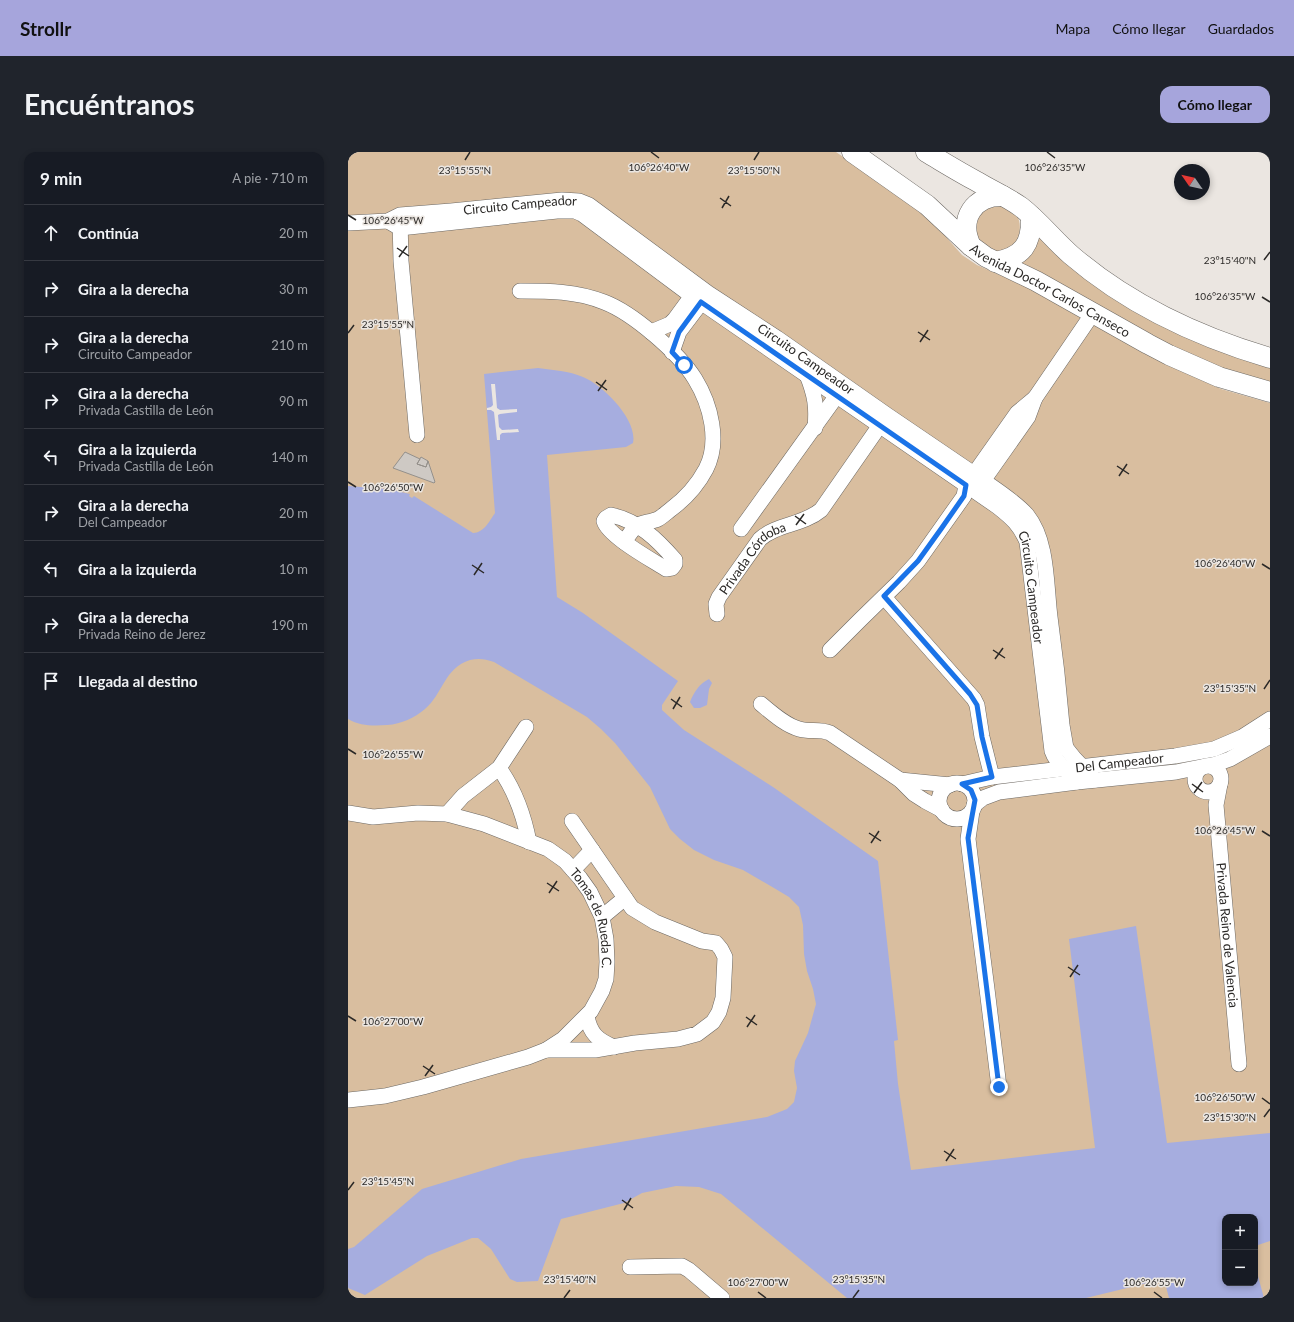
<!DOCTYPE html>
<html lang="es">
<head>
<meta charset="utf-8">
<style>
	body { margin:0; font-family:Lato,sans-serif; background:#20242c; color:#f1f3f6 }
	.controls { position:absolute; right:12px; bottom:12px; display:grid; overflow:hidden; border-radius:8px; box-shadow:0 2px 6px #0003 }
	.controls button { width:36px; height:36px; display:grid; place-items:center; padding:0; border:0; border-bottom:1px solid #363941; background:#171b24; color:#f1f3f6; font:20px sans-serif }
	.compass { position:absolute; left:826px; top:12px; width:36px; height:36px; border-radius:50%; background:#171b24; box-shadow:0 2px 6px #0003; rotate:304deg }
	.stop { position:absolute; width:12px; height:12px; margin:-9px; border:3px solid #1a73e8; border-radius:50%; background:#fff }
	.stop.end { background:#1a73e8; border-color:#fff; box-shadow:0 1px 4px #0008 }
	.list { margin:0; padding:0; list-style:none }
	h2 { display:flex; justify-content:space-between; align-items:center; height:52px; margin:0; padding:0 16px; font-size:17px }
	h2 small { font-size:13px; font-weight:400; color:#9ea1a6 }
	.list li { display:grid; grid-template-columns:26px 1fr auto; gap:12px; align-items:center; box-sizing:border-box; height:56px; padding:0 16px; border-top:1px solid #363941 }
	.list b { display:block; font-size:15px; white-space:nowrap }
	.list p { margin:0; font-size:13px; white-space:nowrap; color:#9ea1a6 }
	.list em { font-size:13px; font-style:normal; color:#9ea1a6 }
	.icon { flex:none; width:22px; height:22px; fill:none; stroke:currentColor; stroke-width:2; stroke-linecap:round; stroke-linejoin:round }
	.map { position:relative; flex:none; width:922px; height:1146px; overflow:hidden; border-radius:12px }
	header { display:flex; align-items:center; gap:24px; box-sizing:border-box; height:56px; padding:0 20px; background:#a6a5dc; color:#111 }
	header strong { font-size:19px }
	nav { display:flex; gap:22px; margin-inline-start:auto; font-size:14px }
	.intro { display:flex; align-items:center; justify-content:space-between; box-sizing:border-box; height:96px; padding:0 24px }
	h1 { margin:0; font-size:28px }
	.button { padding:10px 18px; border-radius:12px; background:#a6a5dc; color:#111; font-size:14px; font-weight:700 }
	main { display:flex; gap:24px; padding:0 24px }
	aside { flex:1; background:#171b24; border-radius:12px; box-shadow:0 2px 6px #0003 }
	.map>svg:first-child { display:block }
</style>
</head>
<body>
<header>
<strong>Strollr</strong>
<nav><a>Mapa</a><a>Cómo llegar</a><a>Guardados</a></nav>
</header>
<div class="intro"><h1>Encuéntranos</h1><a class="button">Cómo llegar</a></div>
<main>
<aside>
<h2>9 min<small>A pie · 710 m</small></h2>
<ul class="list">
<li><svg class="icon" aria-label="ahead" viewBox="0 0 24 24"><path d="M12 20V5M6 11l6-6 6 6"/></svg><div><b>Continúa</b></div><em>20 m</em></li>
<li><svg class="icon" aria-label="right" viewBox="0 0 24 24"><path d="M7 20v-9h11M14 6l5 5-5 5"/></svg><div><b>Gira a la derecha</b></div><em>30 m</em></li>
<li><svg class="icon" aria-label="right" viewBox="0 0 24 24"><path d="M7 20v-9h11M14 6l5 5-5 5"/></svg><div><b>Gira a la derecha</b><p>Circuito Campeador</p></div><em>210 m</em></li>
<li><svg class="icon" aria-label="right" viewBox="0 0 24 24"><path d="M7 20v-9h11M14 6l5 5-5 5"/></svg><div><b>Gira a la derecha</b><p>Privada Castilla de León</p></div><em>90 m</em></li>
<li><svg class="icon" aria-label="left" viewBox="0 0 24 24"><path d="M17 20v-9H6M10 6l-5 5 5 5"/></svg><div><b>Gira a la izquierda</b><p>Privada Castilla de León</p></div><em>140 m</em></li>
<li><svg class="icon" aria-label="right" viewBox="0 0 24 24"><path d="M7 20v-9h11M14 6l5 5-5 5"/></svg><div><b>Gira a la derecha</b><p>Del Campeador</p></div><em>20 m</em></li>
<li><svg class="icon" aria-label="left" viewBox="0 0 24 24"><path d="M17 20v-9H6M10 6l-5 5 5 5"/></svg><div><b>Gira a la izquierda</b></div><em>10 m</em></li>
<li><svg class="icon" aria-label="right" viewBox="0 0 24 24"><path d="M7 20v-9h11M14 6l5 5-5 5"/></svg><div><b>Gira a la derecha</b><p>Privada Reino de Jerez</p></div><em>190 m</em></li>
<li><svg class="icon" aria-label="arrive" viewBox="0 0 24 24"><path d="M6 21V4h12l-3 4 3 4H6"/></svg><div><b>Llegada al destino</b></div></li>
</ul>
</aside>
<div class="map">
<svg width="922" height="1146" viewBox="0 0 922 1146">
	<rect width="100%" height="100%" fill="#ebe6e1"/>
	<!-- green -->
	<path fill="#d9be9f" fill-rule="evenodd" d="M0,0H488L561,50L583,68L614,103L629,113L704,146L817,211L873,237L922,251V1146H0ZM877,1065H907V1131H877Z
		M652,54C673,60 674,70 670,90L649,102L630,92L627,70C634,59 638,55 652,54Z
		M688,82L725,114L922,211V232L850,210L666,110Z"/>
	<!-- water -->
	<path fill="#a6addf" d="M190,216C205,218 221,219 235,225C255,233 290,268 285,291L278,295L199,303L209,445L235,461L330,529L314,553V558L336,578L425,635L530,709L550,888L546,889L550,932L563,1018L747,996L721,787L788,774L819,991L922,981V1089L907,1094V1065H877V1131H907V1113L916,1146H821L816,1127L738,1146H499L373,1042L351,1035L328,1034L294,1041L276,1051L213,1067L190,1129L169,1130L162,1127L143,1097L130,1086H124L79,1104L17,1143L0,1136V1097L6,1095L74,1037L173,1007L419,965L439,957L446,950L449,936L446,919L447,909L460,881L468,852L465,837L459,819L456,802L455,773L451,755L441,745L426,736L395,718L366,708L346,698L332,687L322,677L302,635L267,591L253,577L239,565L146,510C137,507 131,506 122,508C96,516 95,542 77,557C66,566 54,572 39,573C25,574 12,574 0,567V334L40,337L62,342L61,344L64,346L66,344L125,381C136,381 142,368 147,361L136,222Z
		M361,527L364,531L361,537L359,553L352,556H346L342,550C346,540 351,532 361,527Z"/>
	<!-- pier -->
	<path fill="#ebe6e1" d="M143,232H147L149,256L152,258L169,257V260L152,262L150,263L151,275L154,278L170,277L171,280L154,281L152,283V288H149L146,260L143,258H139V256L143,255L145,253Z"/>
	<!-- building -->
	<path fill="#cec9c4" stroke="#94908b" d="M57,300L72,307L69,312L78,315L80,309L87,330L86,331L45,316Z
		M73,305L80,309L78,315L69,312Z"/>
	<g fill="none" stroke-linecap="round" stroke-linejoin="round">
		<!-- minor casing -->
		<g stroke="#6c6863" stroke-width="16">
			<g id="minor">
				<path d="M52,66L53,109L69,283"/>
				<path id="s1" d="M40,69L52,76L209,59H227L234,62L344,144L650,355C664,366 672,373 679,390L704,599C708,611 721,620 729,630"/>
				<path id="s2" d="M0,71L40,69L52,63L103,59L214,48L231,49L241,53L360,141L429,186L539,263L626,322L669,261L687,246"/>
				<path d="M172,139C201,139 228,139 256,150C285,161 331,201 347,227C363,253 372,290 358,317C349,334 337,347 322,358C318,361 314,365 310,367C304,370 295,370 290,373C284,377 280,385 276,390"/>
				<path d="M303,180L322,172L327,167L349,137"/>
				<path d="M324,200L331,180L359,143"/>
				<path d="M459,223C467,243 469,255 467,276"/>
				<path d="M630,336L680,265L687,246L745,161"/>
				<path d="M263,363C290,369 309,387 327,408V412L324,416L318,417C304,408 260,384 256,369L258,366Z"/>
				<path d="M393,377L495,235"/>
				<path d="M536,445L626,547L629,553L634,585L644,625"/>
				<path id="s3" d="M369,462L368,452L371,445L412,387C429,372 455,373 473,358L537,266"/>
				<path d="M482,498L512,468L551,430L570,409L616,344L618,333L626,322C642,334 666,348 679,363C700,389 698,433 702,465C707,501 711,537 714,573L718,596L726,606L747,628"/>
				<path d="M413,552C424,561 437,573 451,577C461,580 472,577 482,581L552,628L566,642L577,649L594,658"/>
				<circle cx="860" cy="627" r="13"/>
				<path d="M151,616C167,638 176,664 181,690"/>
				<path d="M552,628L602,633"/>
				<circle cx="609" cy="649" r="18"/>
				<path id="s4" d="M614,632L644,625L827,604L866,597L894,585L922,567"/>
				<path id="s5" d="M872,632L868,653L891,912"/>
				<path d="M626,653L635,646L651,640L729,630L828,620L868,612L882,607L922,584"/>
				<path d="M624,659L620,687L624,720L639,837L651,935"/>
				<path id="s6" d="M0,661L25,665L70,661L99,662L136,672L200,697L217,709L232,726L242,740L254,765L258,787L259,810L258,827L254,839L243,859L215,887L198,898L180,905L75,935L37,944L0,948"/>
				<path d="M99,662L115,644L151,616L178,575"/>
				<path d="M225,718L244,698"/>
				<path d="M254,765L277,746"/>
				<path d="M239,864C242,882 250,888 266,895"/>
				<path d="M198,898H247L287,891L330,887L349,882L365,870L371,860L375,846L377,805L373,797L368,791L354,789L307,770L284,756L224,669"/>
				<path d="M282,1115L334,1114L341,1118L374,1146"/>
			</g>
		</g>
		<!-- major casing -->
		<g stroke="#6c6863" stroke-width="21">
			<g id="major">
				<path id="s7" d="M504,0L579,53L623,94L638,105L688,129L800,192L821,203L871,225L922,240"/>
				<path d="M578,0C595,10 611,20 628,29C643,38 659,45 673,55C691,69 706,88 723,103C780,152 851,185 922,206"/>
				<path d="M623,94C610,67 626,43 655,44"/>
				<path d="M647,110C675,105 684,92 683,64"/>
			</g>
		</g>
		<!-- minor -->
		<use href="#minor" stroke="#fff" stroke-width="15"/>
		<!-- major -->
		<use href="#major" stroke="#fff" stroke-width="20"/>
	</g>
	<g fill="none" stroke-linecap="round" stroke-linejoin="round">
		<!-- route -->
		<path stroke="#1a73e8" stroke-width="5" d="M336,213L324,200L331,180L353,150L618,333L616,344L593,377L570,409L536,444L622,542L629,553L634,585L644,625L614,632L623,638L627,648L620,686L651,935"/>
	</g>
	<!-- ticks -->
	<path fill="none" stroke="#2b2927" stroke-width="1.5" d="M303,0L311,6M699,0L707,6M117,8L122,0M406,8L411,0M372,46L383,54M374,56L381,44M0,63L8,68M49,96L61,104M51,105L59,94M916,108L922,100M914,145L922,150M570,180L582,188M0,181L6,173M572,190L580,178M248,230L259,238M250,239L258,228M769,314L781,322M771,324L779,312M0,330L8,335M447,364L458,372M448,373L456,362M914,412L922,417M124,413L136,421M126,423L134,411M645,498L657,506M647,507L655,496M916,537L922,528M323,547L334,555M325,557L332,545M0,597L8,602M844,632L855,640M846,641L854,630M914,679L922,684M521,681L533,689M523,691L531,679M199,731L211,739M201,741L209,729M720,815L732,823M722,825L730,813M0,864L8,869M398,865L409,873M399,875L407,863M75,914L87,922M77,924L85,913M914,946L922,952M916,965L922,957M596,999L608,1007M598,1009L606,997M0,1038L6,1030M274,1048L285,1056M276,1058L283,1046M410,1140L418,1146M806,1140L814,1146M216,1146L222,1138M505,1146L511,1138"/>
	<g text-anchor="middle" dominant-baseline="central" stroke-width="3" stroke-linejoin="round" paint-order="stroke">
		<!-- street labels -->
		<g font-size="13" fill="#2b2927" stroke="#ebe6e1">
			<text stroke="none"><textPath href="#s2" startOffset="174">Circuito Campeador</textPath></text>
			<text stroke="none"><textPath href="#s7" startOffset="243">Avenida Doctor Carlos Canseco</textPath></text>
			<text stroke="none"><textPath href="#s2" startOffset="510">Circuito Campeador</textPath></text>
			<text stroke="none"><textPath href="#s3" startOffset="70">Privada Córdoba</textPath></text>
			<text stroke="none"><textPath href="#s1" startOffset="798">Circuito Campeador</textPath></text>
			<text stroke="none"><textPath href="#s4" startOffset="159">Del Campeador</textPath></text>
			<text stroke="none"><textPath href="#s6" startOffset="293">Tomas de Rueda C.</textPath></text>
			<text stroke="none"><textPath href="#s5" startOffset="152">Privada Reino de Valencia</textPath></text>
		</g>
	</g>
	<g font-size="10" text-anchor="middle" fill="#2b2927" stroke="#ebe6e1" stroke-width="3" stroke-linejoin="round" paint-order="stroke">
		<text x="311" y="19">106°26'40"W</text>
		<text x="707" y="19">106°26'35"W</text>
		<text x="117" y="22">23°15'55"N</text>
		<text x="406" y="22">23°15'50"N</text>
		<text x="45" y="72">106°26'45"W</text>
		<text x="882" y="112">23°15'40"N</text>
		<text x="877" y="148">106°26'35"W</text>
		<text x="40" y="176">23°15'55"N</text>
		<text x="45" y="339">106°26'50"W</text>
		<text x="877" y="415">106°26'40"W</text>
		<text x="882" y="540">23°15'35"N</text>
		<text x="45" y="606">106°26'55"W</text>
		<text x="877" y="682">106°26'45"W</text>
		<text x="45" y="873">106°27'00"W</text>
		<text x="877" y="949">106°26'50"W</text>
		<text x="882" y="969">23°15'30"N</text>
		<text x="40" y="1033">23°15'45"N</text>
		<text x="222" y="1131">23°15'40"N</text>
		<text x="511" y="1131">23°15'35"N</text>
		<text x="410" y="1134">106°27'00"W</text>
		<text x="806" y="1134">106°26'55"W</text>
	</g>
</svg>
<div class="controls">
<button>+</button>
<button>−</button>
</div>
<svg class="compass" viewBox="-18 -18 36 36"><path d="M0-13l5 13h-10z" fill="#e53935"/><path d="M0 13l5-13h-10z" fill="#9ea1a6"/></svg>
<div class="stop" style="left:336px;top:213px"></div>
<div class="stop end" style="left:651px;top:935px"></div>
</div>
</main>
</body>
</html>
